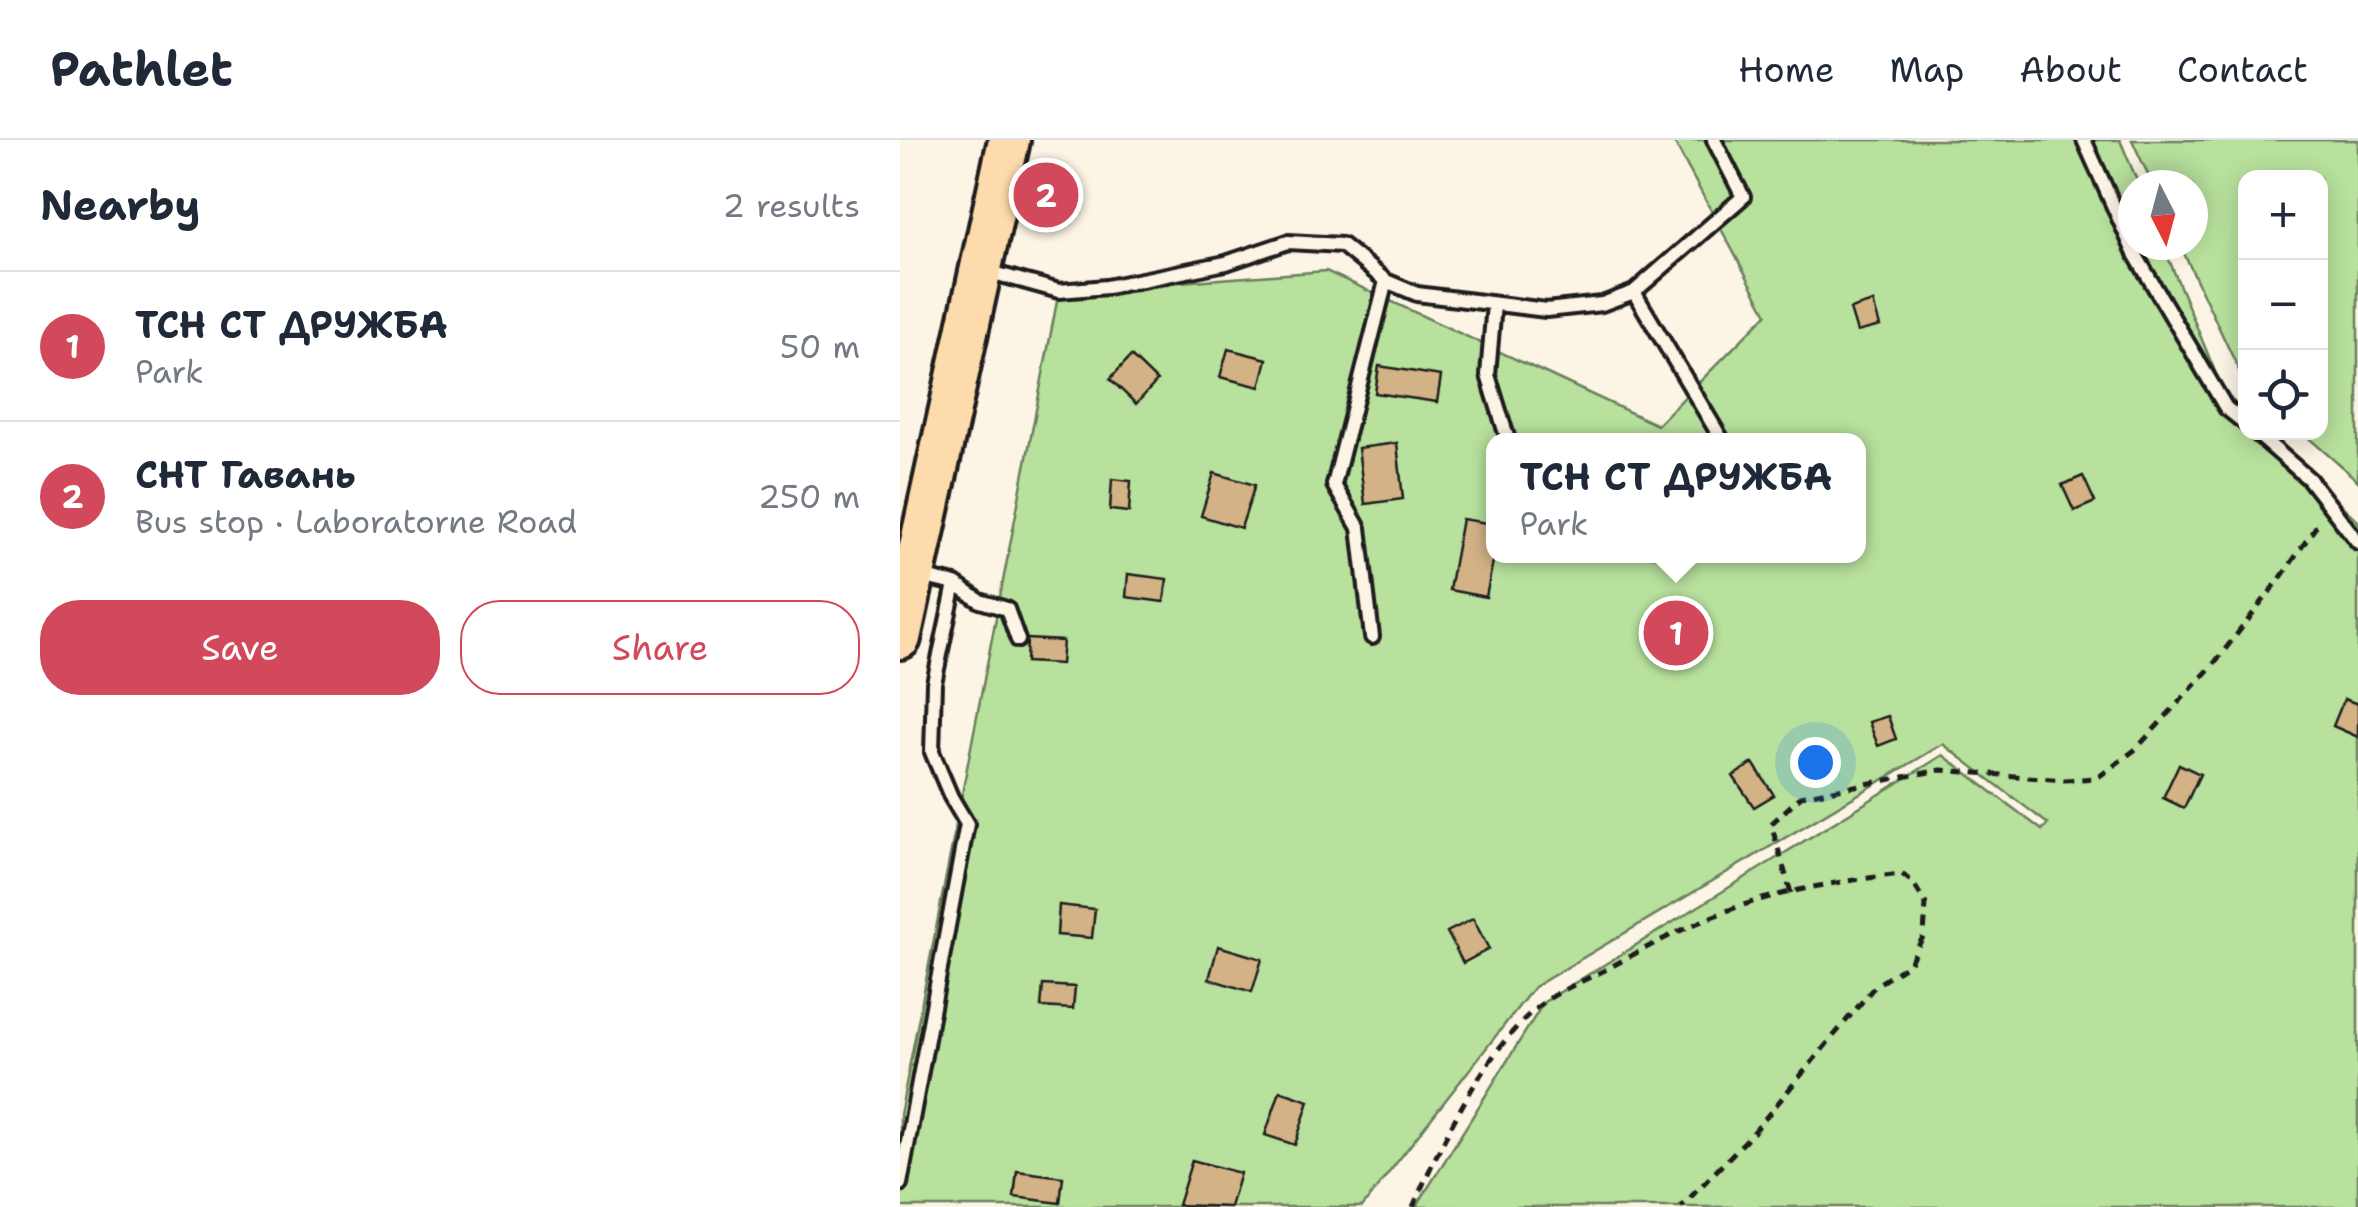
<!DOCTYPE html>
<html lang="en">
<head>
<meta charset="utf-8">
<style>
	body { margin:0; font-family:"Shantell Sans",sans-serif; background:#f6f6f7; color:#1f2937 }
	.controls { position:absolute; right:30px; top:30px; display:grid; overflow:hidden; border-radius:20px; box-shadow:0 5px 25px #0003 }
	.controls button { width:90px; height:90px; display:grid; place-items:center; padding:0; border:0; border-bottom:2px solid #e0e1e3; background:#fff; color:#1f2937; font:50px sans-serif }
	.compass { position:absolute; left:1218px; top:30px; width:90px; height:90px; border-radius:50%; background:#fff; box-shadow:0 5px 25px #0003; rotate:174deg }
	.you { position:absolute; left:915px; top:622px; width:35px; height:35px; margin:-25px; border:8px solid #fff; border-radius:50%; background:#1a73e8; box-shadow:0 0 0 15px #1a73e833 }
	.badge { display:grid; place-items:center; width:65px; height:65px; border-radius:50%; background:#d1495b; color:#fff; font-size:32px; font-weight:700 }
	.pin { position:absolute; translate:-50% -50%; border:5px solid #fff; box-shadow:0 2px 10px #0006 }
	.popup { position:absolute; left:586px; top:293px; width:380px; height:130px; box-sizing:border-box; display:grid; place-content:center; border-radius:20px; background:#fff; filter:drop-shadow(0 2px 8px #0005); font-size:32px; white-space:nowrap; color:#747a83 }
	.popup b { font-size:38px; color:#1f2937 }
	.popup::after { content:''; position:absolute; left:50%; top:100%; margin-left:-20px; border:20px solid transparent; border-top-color:#fff }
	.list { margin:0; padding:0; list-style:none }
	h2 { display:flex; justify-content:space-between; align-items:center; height:130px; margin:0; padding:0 40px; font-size:42px }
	h2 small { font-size:32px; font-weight:400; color:#747a83 }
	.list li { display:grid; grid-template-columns:65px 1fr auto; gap:30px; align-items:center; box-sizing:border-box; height:150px; padding:0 40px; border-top:2px solid #e0e1e3 }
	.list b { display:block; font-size:38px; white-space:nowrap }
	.list p { margin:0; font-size:32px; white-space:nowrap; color:#747a83 }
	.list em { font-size:32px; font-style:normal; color:#747a83 }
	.actions { display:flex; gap:20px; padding:30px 40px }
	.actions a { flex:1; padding:22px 0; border:2px solid #d1495b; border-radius:40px; text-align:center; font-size:35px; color:#d1495b }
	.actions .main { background:#d1495b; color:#fff }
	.icon { flex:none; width:55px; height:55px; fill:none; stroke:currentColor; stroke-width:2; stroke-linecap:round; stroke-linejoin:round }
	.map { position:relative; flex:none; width:1458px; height:1067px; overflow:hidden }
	header { display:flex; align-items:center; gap:60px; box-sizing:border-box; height:140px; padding:0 50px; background:#fff; border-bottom:2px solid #e0e1e3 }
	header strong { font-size:48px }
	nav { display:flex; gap:55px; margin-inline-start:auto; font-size:35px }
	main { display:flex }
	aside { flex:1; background:#fff }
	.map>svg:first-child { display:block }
</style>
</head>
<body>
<header>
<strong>Pathlet</strong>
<nav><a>Home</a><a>Map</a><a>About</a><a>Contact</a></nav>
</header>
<main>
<aside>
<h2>Nearby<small>2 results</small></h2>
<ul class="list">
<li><span class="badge">1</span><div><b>ТСН СТ ДРУЖБА</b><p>Park</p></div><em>50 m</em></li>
<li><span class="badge">2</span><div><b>СНТ Гавань</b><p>Bus stop · Laboratorne Road</p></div><em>250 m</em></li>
</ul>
<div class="actions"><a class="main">Save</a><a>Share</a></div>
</aside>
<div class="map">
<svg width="1458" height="1067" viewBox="0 0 1458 1067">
	<rect width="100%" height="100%" fill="#fcf5e5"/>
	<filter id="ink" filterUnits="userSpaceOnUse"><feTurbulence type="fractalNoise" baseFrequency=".01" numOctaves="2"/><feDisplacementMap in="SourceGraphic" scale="20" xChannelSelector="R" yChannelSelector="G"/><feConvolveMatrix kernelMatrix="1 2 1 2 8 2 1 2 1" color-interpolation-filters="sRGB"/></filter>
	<g filter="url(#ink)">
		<!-- green -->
		<path fill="#b8e19d" stroke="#6a7e5c" stroke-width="2.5" fill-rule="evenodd" d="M773,0H1220L1239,45H1233V105H1263L1323,251L1345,273L1346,292L1366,293L1458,381V1067H516L644,862L1043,615L1142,690L1148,684L1043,604L634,847L462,1067H0V975L159,151L426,131L757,285L867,174ZM594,300H958V416H594Z
			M1232,0H1458V341L1403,293L1420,292V38H1346L1345,243L1280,105H1293V45H1253Z"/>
		<!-- building -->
		<path fill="#d3b286" stroke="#1c1c1c" stroke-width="2.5" d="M973,162L980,186L957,192L950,169Z
			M328,209L367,219L360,247L320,237Z
			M231,216L257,241L236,264L210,239Z
			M479,226L541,236L537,262L475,253Z
			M497,303L503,359L465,364L458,308Z
			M314,333L355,345L341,388L301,376Z
			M1183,336L1195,362L1174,371L1162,345Z
			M212,339L231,341L229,372L210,370Z
			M562,379L594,384V416L586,457L549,450Z
			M228,434L267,439L264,462L226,457Z
			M127,499L163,501L161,524L126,522Z
			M1444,559L1458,564V597L1433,586Z
			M988,576L996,599L978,606L969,582Z
			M853,623L874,655L854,667L833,636Z
			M1279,624L1300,634L1284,668L1263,658Z
			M159,765L195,769L192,798L157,795Z
			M573,779L589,809L563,823L547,792Z
			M318,806L362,819L352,852L309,839Z
			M143,845L175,847L173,869L141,867Z
			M380,951L409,961L395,1005L365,995Z
			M292,1020L340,1033L330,1067L278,1065Z
			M117,1031L163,1037L160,1063L114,1057Z"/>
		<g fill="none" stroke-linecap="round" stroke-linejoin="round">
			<!-- lane casing -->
			<g stroke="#1c1c1c" stroke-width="20">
				<path id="lane" d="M1184,0L1235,114L1326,268L1346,284
					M83,130L159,151L207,147L326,123L388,102L442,105L486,141L517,154L646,170L702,164L734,152L822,300
					M734,152L843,57L814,0
					M594,164L588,235L608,300
					M1355,292L1409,339L1458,402
					M16,435L55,444L80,461L107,469L118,500
					M472,497L459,388L434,345L486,141
					M0,1044L67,684L51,657L32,612L34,543L55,444"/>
			</g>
			<!-- primary casing -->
			<g stroke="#1c1c1c" stroke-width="48">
				<path id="primary" d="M0,498L109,0"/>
			</g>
			<!-- path -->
			<path stroke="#1c1c1c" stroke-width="5" stroke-dasharray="10 8" stroke-linecap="butt" d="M891,753L871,684L901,656L1041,630L1164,640L1197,638L1236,609L1312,526L1380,439L1419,382
				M513,1067C541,1003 587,904 644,862C662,849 686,840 705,830C754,803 805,776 859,760C905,747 954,739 1002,734L1013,743L1026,764L1024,795L1009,824L975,846L853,993L781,1067"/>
			<!-- lane -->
			<use href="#lane" stroke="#fcf5e5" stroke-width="12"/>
			<!-- primary -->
			<use href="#primary" stroke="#fedbac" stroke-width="40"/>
		</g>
	</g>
</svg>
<div class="controls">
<button>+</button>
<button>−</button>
<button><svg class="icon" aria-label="locate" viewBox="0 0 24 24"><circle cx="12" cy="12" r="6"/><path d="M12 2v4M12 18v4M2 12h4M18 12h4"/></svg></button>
</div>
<svg class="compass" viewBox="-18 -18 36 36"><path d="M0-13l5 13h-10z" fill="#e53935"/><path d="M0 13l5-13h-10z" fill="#747a83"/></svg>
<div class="you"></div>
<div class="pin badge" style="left:776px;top:493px">1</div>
<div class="popup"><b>ТСН СТ ДРУЖБА</b>Park</div>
<div class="pin badge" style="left:146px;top:55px">2</div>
</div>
</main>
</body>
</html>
